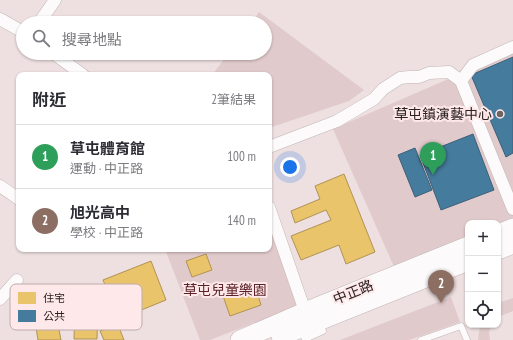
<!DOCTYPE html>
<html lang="zh-TW">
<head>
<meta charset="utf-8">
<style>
	body { margin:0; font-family:"PT Sans Narrow","Noto Sans TC",sans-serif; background:#f2f2f3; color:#2b2b33 }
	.controls { position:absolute; right:12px; bottom:12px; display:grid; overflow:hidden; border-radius:8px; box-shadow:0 1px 3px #0004 }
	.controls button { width:36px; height:36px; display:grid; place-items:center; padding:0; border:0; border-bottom:1px solid #e1e1e2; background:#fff; color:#2b2b33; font:20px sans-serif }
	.you { position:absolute; left:290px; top:167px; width:14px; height:14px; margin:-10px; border:3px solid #fff; border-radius:50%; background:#1a73e8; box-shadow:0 0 0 6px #1a73e833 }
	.badge { display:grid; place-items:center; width:26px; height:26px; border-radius:50%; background:#6f6464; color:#fff; font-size:13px; font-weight:700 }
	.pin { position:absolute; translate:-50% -33px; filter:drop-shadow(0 1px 2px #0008) }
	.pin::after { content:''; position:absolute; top:21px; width:14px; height:12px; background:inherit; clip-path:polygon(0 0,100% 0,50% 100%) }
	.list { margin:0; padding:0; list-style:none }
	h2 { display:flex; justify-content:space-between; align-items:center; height:52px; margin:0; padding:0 16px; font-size:17px }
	h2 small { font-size:13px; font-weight:400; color:#7c7c81 }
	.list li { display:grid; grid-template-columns:26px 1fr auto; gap:12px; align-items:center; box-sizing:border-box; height:64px; padding:0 16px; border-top:1px solid #e1e1e2 }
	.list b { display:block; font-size:15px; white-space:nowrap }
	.list p { margin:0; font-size:13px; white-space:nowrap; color:#7c7c81 }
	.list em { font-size:13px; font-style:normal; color:#7c7c81 }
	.icon { flex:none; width:22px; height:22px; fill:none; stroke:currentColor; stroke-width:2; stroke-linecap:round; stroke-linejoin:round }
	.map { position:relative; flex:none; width:513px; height:340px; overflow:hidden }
	.search { position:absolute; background:#fff; box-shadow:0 1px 3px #0004; left:16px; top:16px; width:256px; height:44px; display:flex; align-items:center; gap:10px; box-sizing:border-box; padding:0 14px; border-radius:22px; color:#7c7c81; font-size:15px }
	.panel { position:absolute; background:#fff; box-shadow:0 1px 3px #0004; left:16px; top:72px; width:256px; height:180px; border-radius:8px }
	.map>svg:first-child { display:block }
</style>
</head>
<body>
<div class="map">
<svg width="513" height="340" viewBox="0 0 513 340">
	<rect width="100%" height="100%" fill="#eedfe0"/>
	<!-- green -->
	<path fill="#e1cacb" d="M259,12L364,90L349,101L269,128V75H212L229,53H265V23H251Z
		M513,51V221L498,227V223H468V240L395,269L333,129Z
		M269,225L300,305L210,340H200L165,249H269Z
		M451,297L460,322L409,340H340Z
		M513,298V311L498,317V303Z
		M480,325H491L489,333L490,340H478Z"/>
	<!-- homes -->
	<path fill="#e9c46a" stroke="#b09354" d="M344,174L375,252L346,264L339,245L301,260L291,236L331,220L326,210L295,223L291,211L320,199L315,186Z
		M206,254L212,270L192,277L186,261Z
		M151,261L166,300L119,319L103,280Z
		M254,283L261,305L230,316L222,293Z
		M75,306H98L97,339H74Z
		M55,310L61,340H38L34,315Z
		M118,325L124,340H104L100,331Z"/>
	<!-- public -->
	<path fill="#457b9d" stroke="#3d6078" d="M513,57V153L506,157L471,75Z
		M473,134L494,190L441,210L420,155Z
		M415,148L432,190L415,197L398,155Z"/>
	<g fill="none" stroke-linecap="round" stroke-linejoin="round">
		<!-- lane casing -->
		<g stroke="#c2b6b7" stroke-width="7">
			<path id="lane" d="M301,330L305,339L323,331L320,323
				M421,340L461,326L467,340"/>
		</g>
		<!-- street casing -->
		<g stroke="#c2b6b7" stroke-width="13">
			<path id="street" d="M0,19L23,32
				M39,23L55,0
				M513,47L473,65L461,81L513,209
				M53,53L83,75
				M269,147L337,121L374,99L383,89L400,78L409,77H419L429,73L449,72L461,81
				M0,186L19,199
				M269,207L307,317
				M0,299L17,280"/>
		</g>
		<!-- primary casing -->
		<g stroke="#c2b6b7" stroke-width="20">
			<path id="primary" d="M498,234L513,228
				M498,250L513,244
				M281,336L468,261
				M240,340L305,312L468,246"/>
		</g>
		<!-- lane -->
		<use href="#lane" stroke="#fcfafa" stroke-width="6"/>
		<!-- street -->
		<use href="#street" stroke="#fcfafa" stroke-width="12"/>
		<!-- primary -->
		<use href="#primary" stroke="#fcfafa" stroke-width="19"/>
	</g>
	<!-- markers -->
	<circle fill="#6f6464" stroke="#fee8e9" stroke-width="1.5" cx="500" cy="114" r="4"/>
	<g text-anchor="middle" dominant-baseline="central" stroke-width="4" stroke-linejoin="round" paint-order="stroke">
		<!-- poi labels -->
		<g font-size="14" fill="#2a2121" stroke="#fee8e9" text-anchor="end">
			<text x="492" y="114">草屯鎮演藝中心</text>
		</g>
		<!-- park labels -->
		<g font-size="14" fill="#5c232a" stroke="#fee8e9">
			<text x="225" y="290">草屯兒童樂園</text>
		</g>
		<!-- street labels -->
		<g font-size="14" fill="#2a2121" stroke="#fee8e9">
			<text transform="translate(353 292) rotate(-22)">中正路</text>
		</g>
	</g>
	<!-- legend -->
	<rect x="10" y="284" width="132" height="46" rx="6" fill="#fee8e9" stroke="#beacad" stroke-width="1"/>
	<rect x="18" y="292" width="18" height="12" fill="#e9c46a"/>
	<rect x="18" y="310" width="18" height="12" fill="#457b9d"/>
	<g font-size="11" fill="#2a2121">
		<text x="43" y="302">住宅</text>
		<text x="43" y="320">公共</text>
	</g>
</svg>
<div class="controls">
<button>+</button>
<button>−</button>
<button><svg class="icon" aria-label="locate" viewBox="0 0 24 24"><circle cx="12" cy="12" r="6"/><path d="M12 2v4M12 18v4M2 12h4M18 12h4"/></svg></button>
</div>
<div class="you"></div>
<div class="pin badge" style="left:433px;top:175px;background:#2e9e5b">1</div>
<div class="pin badge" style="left:441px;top:303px;background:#8d6e63">2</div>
<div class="search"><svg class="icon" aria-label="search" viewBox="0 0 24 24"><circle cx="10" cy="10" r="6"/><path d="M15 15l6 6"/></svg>搜尋地點</div>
<section class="panel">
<h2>附近<small>2筆結果</small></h2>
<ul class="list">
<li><span class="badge" style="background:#2e9e5b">1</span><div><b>草屯體育館</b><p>運動 · 中正路</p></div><em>100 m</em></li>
<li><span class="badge" style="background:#8d6e63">2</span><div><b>旭光高中</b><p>學校 · 中正路</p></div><em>140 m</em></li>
</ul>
</section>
</div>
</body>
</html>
